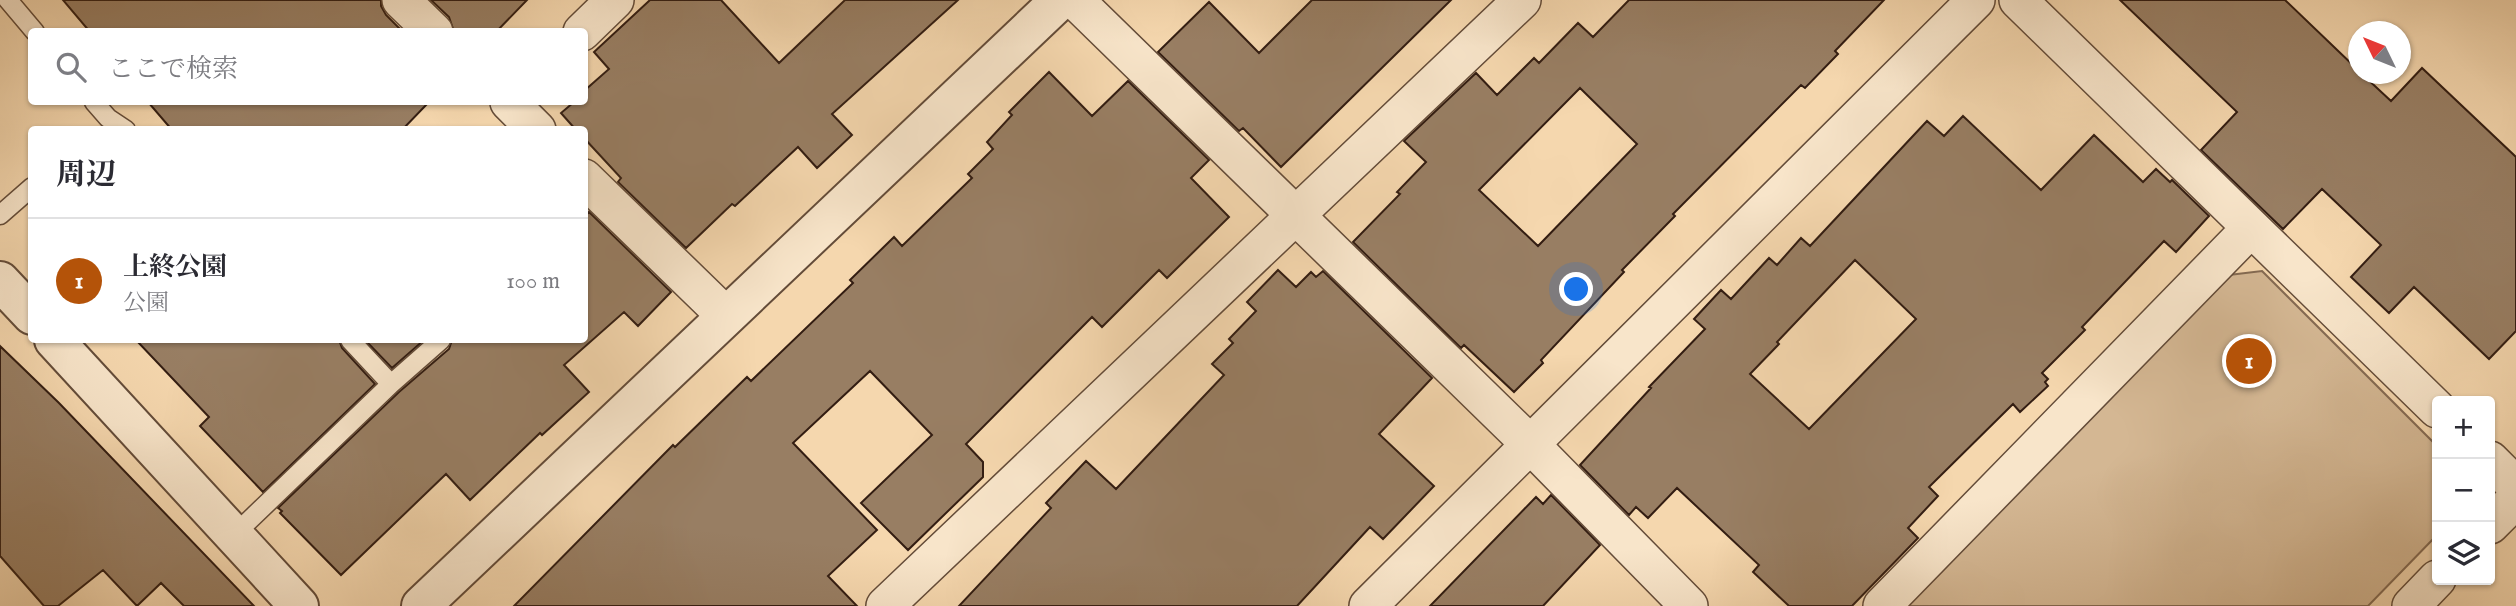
<!DOCTYPE html>
<html lang="ja">
<head>
<meta charset="utf-8">
<style>
	body { margin:0; font-family:"IM FELL English","Noto Serif JP",serif; background:#f7f7f7; color:#2b2b33 }
	.controls { position:absolute; right:21px; bottom:21px; display:grid; overflow:hidden; border-radius:7px; box-shadow:0 2px 5px #0004 }
	.controls button { width:63px; height:63px; display:grid; place-items:center; padding:0; border:0; border-bottom:2px solid #e1e1e2; background:#fff; color:#2b2b33; font:35px sans-serif }
	.compass { position:absolute; left:2348px; top:21px; width:63px; height:63px; border-radius:50%; background:#fff; box-shadow:0 2px 5px #0004; rotate:313deg }
	.you { position:absolute; left:1577px; top:290px; width:24px; height:24px; margin:-18px; border:5px solid #fff; border-radius:50%; background:#1a73e8; box-shadow:0 0 0 10px #1a73e833 }
	.badge { display:grid; place-items:center; width:46px; height:46px; border-radius:50%; background:#b45309; color:#fff; font-size:23px; font-weight:700 }
	.pin { position:absolute; translate:-50% -50%; border:4px solid #fff; box-shadow:0 2px 7px #0006 }
	.list { margin:0; padding:0; list-style:none }
	h2 { display:flex; justify-content:space-between; align-items:center; height:91px; margin:0; padding:0 28px; font-size:30px }
	h2 small { font-size:23px; font-weight:400; color:#7c7c81 }
	.list li { display:grid; grid-template-columns:46px 1fr auto; gap:21px; align-items:center; box-sizing:border-box; height:126px; padding:0 28px; border-top:2px solid #e1e1e2 }
	.list b { display:block; font-size:26px; white-space:nowrap }
	.list p { margin:0; font-size:23px; white-space:nowrap; color:#7c7c81 }
	.list em { font-size:23px; font-style:normal; color:#7c7c81 }
	.icon { flex:none; width:38px; height:38px; fill:none; stroke:currentColor; stroke-width:2; stroke-linecap:round; stroke-linejoin:round }
	.map { position:relative; flex:none; width:2516px; height:606px; overflow:hidden }
	.search { position:absolute; background:#fff; box-shadow:0 2px 5px #0004; left:28px; top:28px; width:560px; height:77px; display:flex; align-items:center; gap:18px; box-sizing:border-box; padding:0 24px; border-radius:7px; color:#7c7c81; font-size:26px }
	.panel { position:absolute; background:#fff; box-shadow:0 2px 5px #0004; left:28px; top:126px; width:560px; height:217px; border-radius:7px }
	.map>svg:first-child { display:block }
</style>
</head>
<body>
<div class="map">
<svg width="2516" height="606" viewBox="0 0 2516 606">
	<rect width="100%" height="100%" fill="#f5d7ae"/>
	<filter id="stains"><feTurbulence type="fractalNoise" baseFrequency=".00286" numOctaves="4"/><feColorMatrix values="0 0 0 0 .2 0 0 0 0 .09 0 0 0 0 .02 0 0 0 .5 -.17"/></filter>
	<radialGradient id="worn" r=".72"><stop offset=".6" stop-color="#630" stop-opacity="0"/><stop offset="1" stop-color="#630" stop-opacity=".3"/></radialGradient>
	<!-- green -->
	<path fill="#d4b793" stroke="#846a52" stroke-width="2" d="M2262,271L2437,446V535L2368,606H1906L2229,275Z"/>
	<!-- building -->
	<path fill="#987e63" stroke="#331d12" stroke-width="2" fill-rule="evenodd" d="M63,0H381V6L386,15L403,32H90Z
		M431,0H527L496,32H454L449,17Z
		M650,0H721L779,63L845,0H958L832,114L852,135L817,168L798,147L735,206L732,204L686,248L618,182L621,178L584,138V130H576L561,113L574,102H584V91L609,69L594,52Z
		M1312,0H1451L1281,167L1243,128L1239,131L1158,52L1209,2L1259,53Z
		M1629,0H1884L1835,51L1838,54L1805,88L1801,85L1673,214L1675,216L1622,270L1624,272L1541,360L1543,363L1514,392L1464,345L1461,348L1353,242L1400,194L1397,192L1426,162L1404,141L1476,73L1497,95L1534,58L1539,63L1578,23L1593,37ZM1580,88L1637,144L1538,246L1479,190Z
		M2120,0H2285L2358,70V74H2362L2391,101L2422,68L2516,157V331L2489,359L2414,287L2389,313L2351,277L2381,245L2322,189L2283,229L2201,150L2237,112Z
		M1049,72L1092,116L1128,81L1209,160L1191,178L1229,217L1167,278L1159,270L1102,327L1092,317L966,444L983,462V477L908,550L861,503L932,435L870,371L793,443L877,530L828,576L857,606H514L673,445L675,447L747,377L751,381L853,283L850,280L894,237L902,246L972,178L968,174L993,149L987,142L1012,115L1009,112Z
		M148,102H429L402,130H172Z
		M1963,116L2041,190L2094,135L2143,182L2156,169L2170,182L2172,180L2209,216L2176,252L2164,241L2082,327L2085,330L2042,373L2048,379L2045,382L2048,386L2020,412L2013,404L1929,487L1938,496L1908,528L1918,538L1852,606H1789L1753,572L1759,565L1677,488L1648,518L1636,507L1629,515L1580,465L1651,388L1649,387L1705,329L1694,319L1721,290L1731,299L1769,258L1777,265L1801,238L1810,246L1927,121L1944,136ZM1855,260L1916,319L1809,429L1750,374L1779,344L1777,342Z
		M589,212L671,292L638,326L624,312L564,365L589,392L542,435L540,433L470,500L446,474L341,575L280,513L282,511L278,508L399,392L449,349L452,340H584V217Z
		M1278,270L1296,287L1311,272L1316,277L1323,271L1432,378L1379,434L1434,486L1383,539L1370,527L1297,606H959L1051,508L1046,503L1086,461L1116,489L1187,414L1224,375L1212,364L1233,343L1229,339L1256,311L1247,302Z
		M136,340H339L342,348L375,384L263,492L200,426L209,417Z
		M365,340H424L392,368Z
		M0,346L59,403L254,606H184L161,583L137,606L103,570L58,606H44L0,556Z
		M1551,495L1600,545L1543,606H1430L1536,497L1543,504Z"/>
	<g fill="none" stroke-linecap="round" stroke-linejoin="round">
		<!-- service casing -->
		<g stroke="#644c39" stroke-width="21">
			<path id="service" d="M8,0L35,32
				M94,102L108,118L126,130
				M0,215L32,187
				M391,384L441,340
				M234,535L391,384L350,340"/>
		</g>
		<!-- minor casing -->
		<g stroke="#644c39" stroke-width="40">
			<path id="minor" d="M401,0L434,32
				M1075,0L1530,444L1689,606
				M2018,0L2437,409
				M582,32L615,0
				M509,102L537,130
				M584,178L726,316
				M2490,460L2516,486
				M2490,525L2516,499
				M885,606L1522,0
				M1368,606L1976,0
				M1882,606L2251,228
				M2411,606L2437,579"/>
		</g>
		<!-- tertiary casing -->
		<g stroke="#644c39" stroke-width="42">
			<path id="tertiary" d="M0,281L32,315
				M54,340L299,606
				M421,606L1060,0"/>
		</g>
		<!-- service -->
		<use href="#service" stroke="#f8e5ca" stroke-width="18"/>
		<!-- minor -->
		<use href="#minor" stroke="#f8e5ca" stroke-width="37"/>
		<!-- tertiary -->
		<use href="#tertiary" stroke="#f8e5ca" stroke-width="38"/>
	</g>
	<rect width="100%" height="100%" filter="url(#stains)"/>
	<rect width="100%" height="100%" fill="url(#worn)"/>
</svg>
<div class="controls">
<button>+</button>
<button>−</button>
<button><svg class="icon" aria-label="layers" viewBox="0 0 24 24"><path d="M12 4l9 5-9 5-9-5zM3 14l9 5 9-5"/></svg></button>
</div>
<svg class="compass" viewBox="-18 -18 36 36"><path d="M0-13l5 13h-10z" fill="#e53935"/><path d="M0 13l5-13h-10z" fill="#7c7c81"/></svg>
<div class="you"></div>
<div class="pin badge" style="left:2249px;top:361px">1</div>
<div class="search"><svg class="icon" aria-label="search" viewBox="0 0 24 24"><circle cx="10" cy="10" r="6"/><path d="M15 15l6 6"/></svg>ここで検索</div>
<section class="panel">
<h2>周辺<small></small></h2>
<ul class="list">
<li><span class="badge">1</span><div><b>上終公園</b><p>公園</p></div><em>100 m</em></li>
</ul>
</section>
</div>
</body>
</html>
